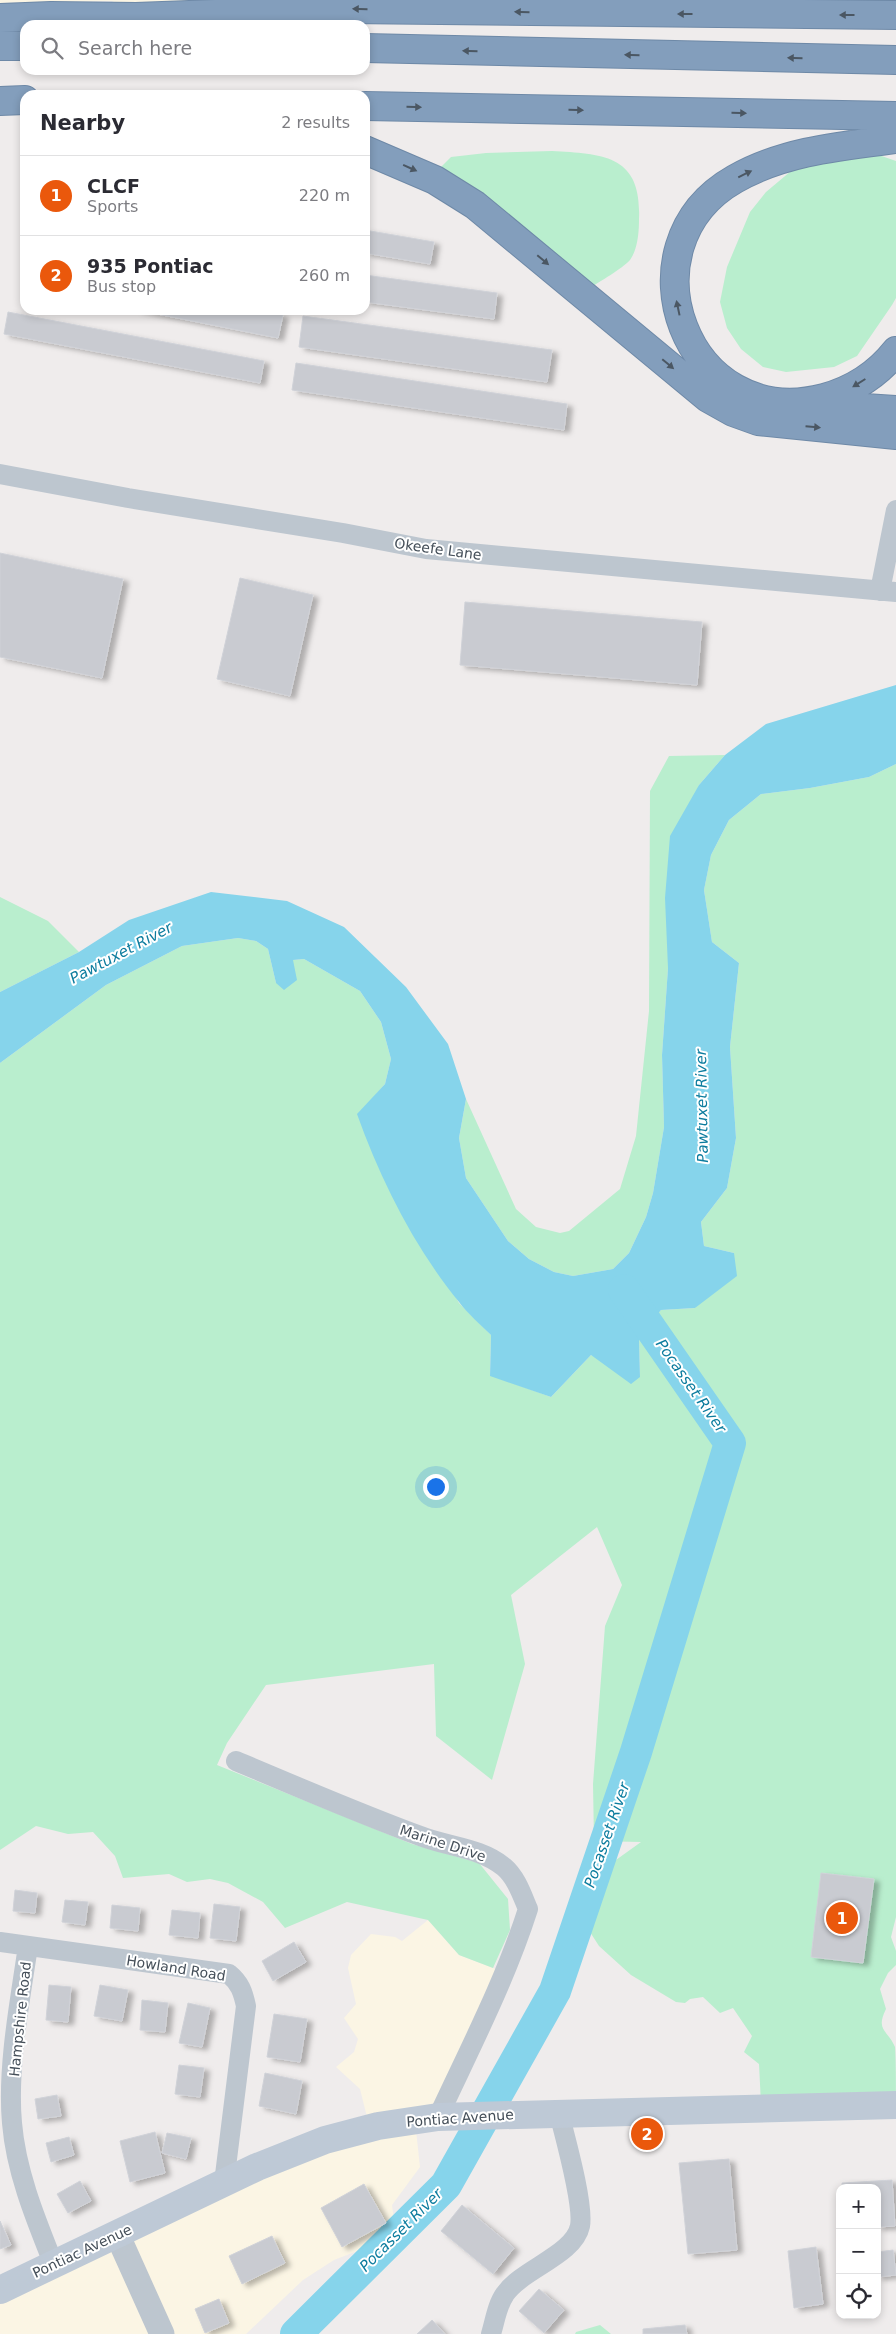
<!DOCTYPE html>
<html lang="en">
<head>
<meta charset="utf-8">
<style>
	body { margin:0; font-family:"DejaVu Sans",sans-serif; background:#f2f2f3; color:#2b2b33 }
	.controls { position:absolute; right:15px; bottom:15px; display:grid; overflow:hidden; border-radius:10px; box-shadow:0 2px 8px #0003 }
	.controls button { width:45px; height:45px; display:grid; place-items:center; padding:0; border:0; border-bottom:1px solid #e1e1e2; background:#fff; color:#2b2b33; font:25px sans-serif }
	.you { position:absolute; left:435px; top:1486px; width:18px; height:18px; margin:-12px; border:4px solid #fff; border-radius:50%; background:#1a73e8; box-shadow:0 0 0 8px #1a73e833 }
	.badge { display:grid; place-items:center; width:32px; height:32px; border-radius:50%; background:#ea580c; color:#fff; font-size:16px; font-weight:700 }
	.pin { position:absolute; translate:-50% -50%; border:2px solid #fff; box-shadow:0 1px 5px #0006 }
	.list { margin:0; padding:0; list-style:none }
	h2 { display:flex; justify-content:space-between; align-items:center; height:65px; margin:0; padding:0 20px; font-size:21px }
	h2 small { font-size:16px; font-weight:400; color:#7c7c81 }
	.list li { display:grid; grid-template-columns:32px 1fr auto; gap:15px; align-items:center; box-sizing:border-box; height:80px; padding:0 20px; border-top:1px solid #e1e1e2 }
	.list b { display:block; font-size:19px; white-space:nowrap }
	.list p { margin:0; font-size:16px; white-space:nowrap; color:#7c7c81 }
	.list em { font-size:16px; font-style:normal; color:#7c7c81 }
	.icon { flex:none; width:28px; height:28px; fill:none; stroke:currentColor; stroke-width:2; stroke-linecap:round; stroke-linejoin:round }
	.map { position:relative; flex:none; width:896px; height:2334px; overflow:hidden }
	.search { position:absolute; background:#fff; box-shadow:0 2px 8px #0003; left:20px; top:20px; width:350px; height:55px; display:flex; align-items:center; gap:12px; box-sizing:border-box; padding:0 18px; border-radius:15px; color:#7c7c81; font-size:19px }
	.panel { position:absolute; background:#fff; box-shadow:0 2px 8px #0003; left:20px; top:90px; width:350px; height:225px; border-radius:15px }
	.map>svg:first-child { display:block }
</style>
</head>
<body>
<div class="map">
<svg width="896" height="2334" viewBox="0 0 896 2334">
	<defs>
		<filter id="shadow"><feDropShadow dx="5.5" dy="3" stdDeviation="2.5" flood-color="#0004"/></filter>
	</defs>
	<rect width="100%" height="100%" fill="#efecec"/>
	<!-- commercial -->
	<path fill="#fbf5e4" d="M0,0H289L124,8L112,1L0,3Z
		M428,1920L459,1955L501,1971L442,2105L415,2121L420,2167L392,2205L396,2236L334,2260L303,2280L246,2334H0V2289L370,2129L360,2089L336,2067L354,2052L358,2039L344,2018L356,2004L348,1968L351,1955L371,1934L395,1937L402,1941Z"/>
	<!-- green -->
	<path fill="#b9eece" d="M552,151C604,154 642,155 639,219C639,231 638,249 630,260C622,269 600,281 589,289L435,173L451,157L486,153Z
		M870,152L896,161V298L892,305L857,356L834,367L786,372L763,367L741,349L727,328L720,302L727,267L750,212L766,192L797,166Z
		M725,755L699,785L668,968L662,1055L664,1127L653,1193L646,1217L629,1253L613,1269L573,1276L554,1272L529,1259L508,1241L466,1178L459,1138L466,1099L516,1209L536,1227L560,1233L569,1231L620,1189L636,1136L649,1011L650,791L669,756Z
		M896,764V1917L891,1937L896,1951V1965L888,1973L880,1989L886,2009C875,2031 888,2030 895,2047C896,2056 896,2094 896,2106L761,2104L759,2064L744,2052L752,2036L733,2008L720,2013L703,1997L690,1999L685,2003L676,2002L631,1975L599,1946L590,1932L583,1902L602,1870L641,1842L594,1841L593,1784L605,1626L622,1585L597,1527L511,1595L525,1664L492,1780L436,1736L434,1664L266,1685L227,1743L217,1765L412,1844L479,1863L508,1899L510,1930L493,1968L459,1955L428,1920L347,1902L285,1928L263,1902L228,1883L210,1879L187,1882L169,1874L123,1878L115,1856L93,1832L68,1834L36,1826L0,1850V1063L106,985L182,946L238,938L256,941L268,949L276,983L293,960L304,959L360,991L381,1022L391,1059L385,1084L358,1115L459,1303L491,1335L490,1375L551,1397L591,1355L640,1377L639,1337L661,1310L695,1308L734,1253L704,1246L701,1222L727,1188L736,1138L730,1047L739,963L712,942L704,890L711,855L729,820L761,794L810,788L869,777Z
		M0,897L48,921L79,952L0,992Z
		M600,2325L611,2334H575L576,2332Z"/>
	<!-- water -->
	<path fill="#86d4eb" d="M896,685V764L869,777L810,788L761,794L729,820L711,855L704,890L712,942L739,963L730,1047L736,1138L727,1188L701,1222L704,1246L734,1253L737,1276L695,1308L661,1310L639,1337L640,1377L631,1384L591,1355L551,1397L490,1376L491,1335C480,1324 468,1314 459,1302C414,1247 381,1181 357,1114L385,1084L391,1059L381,1022L360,991L304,959L293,960L297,980L284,990L276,983L268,949L256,941L238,938L182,946L106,985L0,1063V992L79,952L129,920L211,892L287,901L344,927L406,987L448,1044L466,1099L459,1138L466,1178L508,1241L529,1259L554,1272L573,1276L613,1269L629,1253L646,1217L653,1193L664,1127L662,1055L668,968L665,898L670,836L699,785L725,755L766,724Z"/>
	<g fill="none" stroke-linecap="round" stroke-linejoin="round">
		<!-- river -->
		<path stroke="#86d4eb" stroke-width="32" d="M296,2334L446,2185L555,1991L636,1752L730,1443L624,1290"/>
	</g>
	<!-- building -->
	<path fill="#c9cbd1" stroke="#d0d2d8" filter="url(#shadow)" d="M365,230L434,242L430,264L365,253Z
		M365,275L497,293L494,319L365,302Z
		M137,310H259L283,315L278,338Z
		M8,312L264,361L260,383L4,334Z
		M303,316L552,350L547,382L299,347Z
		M296,363L567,404L564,430L292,390Z
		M0,553L123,579L102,678L0,657Z
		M240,578L313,595L290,696L217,679Z
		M465,602L702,622L697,685L460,665Z
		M821,1873L874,1879L863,1963L811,1957Z
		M15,1890L37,1893L35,1913L13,1911Z
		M65,1900L88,1902L85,1925L62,1922Z
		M214,1904L240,1907L236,1941L210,1938Z
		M112,1905L140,1908L138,1931L110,1928Z
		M172,1910L200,1913L198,1938L169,1935Z
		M294,1942L306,1962L273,1981L262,1961Z
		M49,1985L71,1987L68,2022L46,2020Z
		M100,1985L128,1990L122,2021L94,2016Z
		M142,2000L168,2003L165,2032L140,2030Z
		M188,2003L210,2008L202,2047L179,2043Z
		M274,2014L307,2019L300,2062L267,2057Z
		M179,2065L204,2068L200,2097L175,2094Z
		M265,2073L302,2081L296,2114L259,2106Z
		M57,2095L61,2116L38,2119L35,2099Z
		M155,2132L165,2173L130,2182L120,2141Z
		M167,2133L191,2138L186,2159L162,2153Z
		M69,2137L74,2155L51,2162L46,2143Z
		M729,2159L737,2250L688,2254L679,2163Z
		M892,2180L895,2226L877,2227V2188H842V2183Z
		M80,2181L91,2201L68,2213L57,2194Z
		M364,2184L386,2223L342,2247L321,2208Z
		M462,2205L514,2248L493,2274L441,2231Z
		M0,2221L11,2245L0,2249Z
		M272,2236L285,2263L242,2284L229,2256Z
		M816,2247L823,2304L794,2308L788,2251Z
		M893,2250L896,2275L877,2277V2252Z
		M539,2289L564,2310L544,2333L519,2311Z
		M219,2299L229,2323L205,2333L195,2309Z
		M432,2320L445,2334H417Z
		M685,2325L687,2334H643V2329Z"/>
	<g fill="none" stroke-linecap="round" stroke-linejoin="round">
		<!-- motorway casing -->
		<g stroke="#6e89a7" stroke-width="30">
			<path id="motorway" d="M0,18L51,16L136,17L347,9L896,15
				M0,46H25
				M365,48L896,60
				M0,101L25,100
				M365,106L896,116
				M896,139C841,146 784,151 735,179C617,246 686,434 824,398C853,390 877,375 896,351
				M365,150L435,180L475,205L708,398L733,412L758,421L896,435
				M820,405L896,410"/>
		</g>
		<!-- minor -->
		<path stroke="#bdc6cf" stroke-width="20" d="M0,474L128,498L343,533L426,549L896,592
			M880,591L896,510
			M236,1761C298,1787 360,1814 423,1837C450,1847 481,1848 504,1867C516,1877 522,1895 528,1909C505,1981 470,2048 438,2117
			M0,1942L229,1974C240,1983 243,1992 246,2006L224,2183
			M28,1946C20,2001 7,2068 12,2123C16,2172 36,2220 54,2265
			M491,2334C495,2321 497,2305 505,2294C522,2269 574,2255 580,2226C584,2204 565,2137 559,2113"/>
		<!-- tertiary -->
		<path stroke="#bdc6cf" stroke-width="25" d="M117,2234L162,2334"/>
		<!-- secondary -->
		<path stroke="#bec9d6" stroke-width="28" d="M0,2290L257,2167L325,2140L378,2126L438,2117L896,2105"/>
		<!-- motorway -->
		<use href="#motorway" stroke="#839ebc" stroke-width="28"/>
	</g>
	<!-- one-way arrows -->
	<defs><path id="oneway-solid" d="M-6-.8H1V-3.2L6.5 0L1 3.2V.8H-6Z" transform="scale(1.25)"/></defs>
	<g fill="#4b5763">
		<use href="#oneway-solid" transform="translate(360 9) rotate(-179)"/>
		<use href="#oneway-solid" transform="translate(522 12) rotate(-179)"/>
		<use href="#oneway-solid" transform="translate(685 14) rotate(-180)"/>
		<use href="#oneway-solid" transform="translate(847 15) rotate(-180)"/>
		<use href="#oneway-solid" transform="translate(470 51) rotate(-179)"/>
		<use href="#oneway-solid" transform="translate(632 55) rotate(-179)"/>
		<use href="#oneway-solid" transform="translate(795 58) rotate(-179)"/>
		<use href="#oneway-solid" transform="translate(414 107) rotate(1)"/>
		<use href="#oneway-solid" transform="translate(576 110) rotate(1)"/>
		<use href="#oneway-solid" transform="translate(739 113) rotate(1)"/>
		<use href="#oneway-solid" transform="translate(410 168) rotate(24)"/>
		<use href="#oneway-solid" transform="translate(745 174) rotate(-26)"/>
		<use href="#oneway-solid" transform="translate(543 260) rotate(40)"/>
		<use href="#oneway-solid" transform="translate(678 308) rotate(-102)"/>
		<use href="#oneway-solid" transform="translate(668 364) rotate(40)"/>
		<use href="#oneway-solid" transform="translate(859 383) rotate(148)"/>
		<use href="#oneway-solid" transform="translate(813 427) rotate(5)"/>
	</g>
	<g text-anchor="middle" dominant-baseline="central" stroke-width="4" stroke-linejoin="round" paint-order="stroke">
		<!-- street labels -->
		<g font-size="14" fill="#454f59" stroke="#fff">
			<text transform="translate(438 549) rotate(8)">Okeefe Lane</text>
			<text transform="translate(443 1843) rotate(18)">Marine Drive</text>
			<text transform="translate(176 1968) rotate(9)">Howland Road</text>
			<text transform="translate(20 2019) rotate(-84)">Hampshire Road</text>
			<text transform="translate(460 2118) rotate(-4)">Pontiac Avenue</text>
			<text transform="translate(82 2251) rotate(-25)">Pontiac Avenue</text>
		</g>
		<!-- water labels -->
		<g font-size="15" font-style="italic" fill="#0c7c9e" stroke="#fff">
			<text transform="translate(121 953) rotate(-28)">Pawtuxet River</text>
			<text transform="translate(702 1106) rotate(-91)">Pawtuxet River</text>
			<text transform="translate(691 1386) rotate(55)">Pocasset River</text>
			<text transform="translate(607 1835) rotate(-71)">Pocasset River</text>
			<text transform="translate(401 2230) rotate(-45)">Pocasset River</text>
		</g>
	</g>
</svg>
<div class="controls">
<button>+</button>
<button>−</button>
<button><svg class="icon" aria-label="locate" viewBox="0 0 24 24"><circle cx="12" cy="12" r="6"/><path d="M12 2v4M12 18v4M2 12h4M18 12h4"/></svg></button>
</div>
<div class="you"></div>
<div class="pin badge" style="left:842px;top:1918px">1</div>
<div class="pin badge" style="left:647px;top:2134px">2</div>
<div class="search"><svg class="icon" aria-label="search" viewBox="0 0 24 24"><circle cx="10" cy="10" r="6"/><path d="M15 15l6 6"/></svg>Search here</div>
<section class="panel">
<h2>Nearby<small>2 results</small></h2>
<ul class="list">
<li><span class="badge">1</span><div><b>CLCF</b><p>Sports</p></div><em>220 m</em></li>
<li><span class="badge">2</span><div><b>935 Pontiac</b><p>Bus stop</p></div><em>260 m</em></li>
</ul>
</section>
</div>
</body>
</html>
